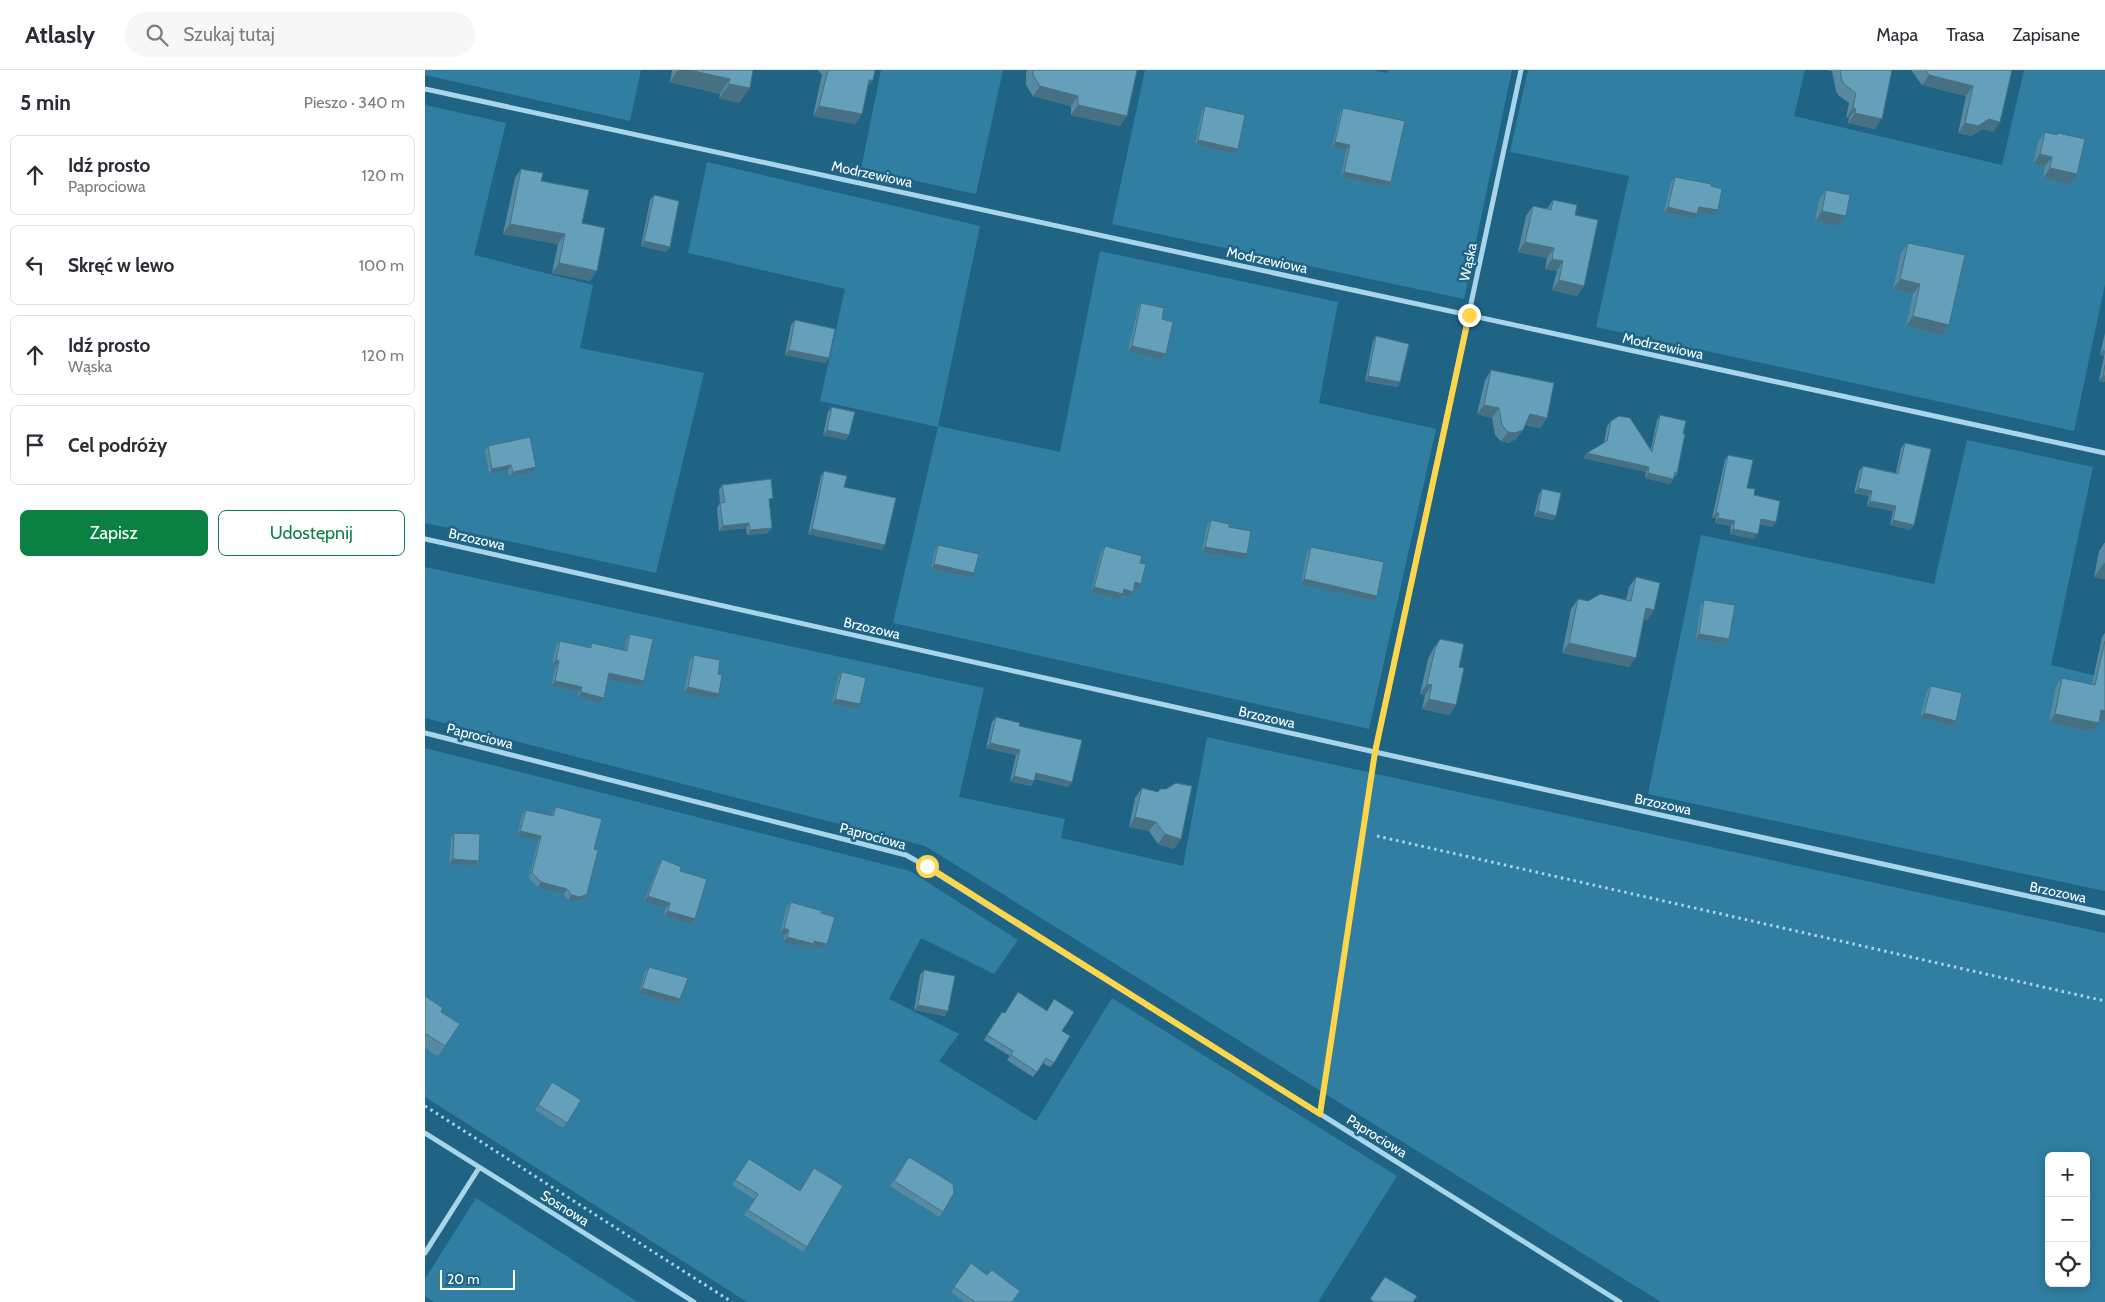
<!DOCTYPE html>
<html lang="pl">
<head>
<meta charset="utf-8">
<style>
	body { margin:0; font-family:Cabin,sans-serif; background:#f7f7f7; color:#2b2b33 }
	.controls { position:absolute; right:15px; bottom:15px; display:grid; overflow:hidden; border-radius:8px; box-shadow:0 2px 12px #0003 }
	.controls button { width:45px; height:45px; display:grid; place-items:center; padding:0; border:0; border-bottom:1px solid #e1e1e2; background:#fff; color:#2b2b33; font:25px sans-serif }
	.scale { position:absolute; left:15px; bottom:12px; width:75px; box-sizing:border-box; padding-left:5px; border:2px solid #fff; border-top:0; font-size:14px; line-height:18px; white-space:nowrap; color:#fff; -webkit-text-stroke:4px #1f6485; paint-order:stroke }
	.stop { position:absolute; width:15px; height:15px; margin:-11px; border:4px solid #ffd54a; border-radius:50%; background:#fff }
	.stop.end { background:#ffd54a; border-color:#fff; box-shadow:0 1px 5px #0008 }
	.list { margin:0; padding:0; list-style:none }
	h2 { display:flex; justify-content:space-between; align-items:center; height:65px; margin:0; padding:0 20px; font-size:21px }
	h2 small { font-size:16px; font-weight:400; color:#7c7c81 }
	.list li { display:grid; grid-template-columns:32px 1fr auto; gap:15px; align-items:center; box-sizing:border-box; height:80px; margin:0 10px 10px; padding:0 10px; border:1px solid #e1e1e2; border-radius:8px }
	.list b { display:block; font-size:19px; white-space:nowrap }
	.list p { margin:0; font-size:16px; white-space:nowrap; color:#7c7c81 }
	.list em { font-size:16px; font-style:normal; color:#7c7c81 }
	.actions { display:flex; gap:10px; padding:15px 20px }
	.actions a { flex:1; padding:11px 0; border:1px solid #0b8043; border-radius:8px; text-align:center; font-size:18px; color:#0b8043 }
	.actions .main { background:#0b8043; color:#fff }
	.icon { flex:none; width:28px; height:28px; fill:none; stroke:currentColor; stroke-width:2; stroke-linecap:round; stroke-linejoin:round }
	.map { position:relative; flex:none; width:1680px; height:1232px; overflow:hidden }
	header { display:flex; align-items:center; gap:30px; box-sizing:border-box; height:70px; padding:0 25px; background:#fff; border-bottom:1px solid #e1e1e2 }
	header strong { font-size:24px }
	nav { display:flex; gap:28px; margin-inline-start:auto; font-size:18px }
	.search { width:350px; height:45px; background:#f7f7f7; display:flex; align-items:center; gap:12px; box-sizing:border-box; padding:0 18px; border-radius:28px; color:#7c7c81; font-size:19px }
	main { display:flex }
	aside { flex:1; background:#fff }
	.map>svg:first-child { display:block }
</style>
</head>
<body>
<header>
<strong>Atlasly</strong>
<div class="search"><svg class="icon" aria-label="search" viewBox="0 0 24 24"><circle cx="10" cy="10" r="6"/><path d="M15 15l6 6"/></svg>Szukaj tutaj</div>
<nav><a>Mapa</a><a>Trasa</a><a>Zapisane</a></nav>
</header>
<main>
<aside>
<h2>5 min<small>Pieszo · 340 m</small></h2>
<ul class="list">
<li><svg class="icon" aria-label="ahead" viewBox="0 0 24 24"><path d="M12 20V5M6 11l6-6 6 6"/></svg><div><b>Idź prosto</b><p>Paprociowa</p></div><em>120 m</em></li>
<li><svg class="icon" aria-label="left" viewBox="0 0 24 24"><path d="M17 20v-9H6M10 6l-5 5 5 5"/></svg><div><b>Skręć w lewo</b></div><em>100 m</em></li>
<li><svg class="icon" aria-label="ahead" viewBox="0 0 24 24"><path d="M12 20V5M6 11l6-6 6 6"/></svg><div><b>Idź prosto</b><p>Wąska</p></div><em>120 m</em></li>
<li><svg class="icon" aria-label="arrive" viewBox="0 0 24 24"><path d="M6 21V4h12l-3 4 3 4H6"/></svg><div><b>Cel podróży</b></div></li>
</ul>
<div class="actions"><a class="main">Zapisz</a><a>Udostępnij</a></div>
</aside>
<div class="map">
<svg width="1680" height="1232" viewBox="0 0 1680 1232">
	<rect width="100%" height="100%" fill="#1f6485"/>
	<!-- green -->
	<path fill="#307ea1" fill-rule="evenodd" d="M0,0H216L205,51L0,5Z
		M456,0H578L551,124L436,99Z
		M720,0H949L962,3L963,0H1087L1039,229L687,154Z
		M1103,0H1380L1369,46L1577,95L1599,0H1680V214L1649,361L1171,257L1204,106L1085,82Z
		M0,35L81,53L49,185L168,215L155,278L279,303L231,503L0,453Z
		M282,92L555,156L513,356L635,382L675,181L913,232L894,333L1011,359L944,659L468,553L513,357L395,331L420,219L263,183Z
		M1542,370L1668,397L1626,595L1680,608V821L1223,724L1276,465L1509,514Z
		M0,497L559,618L534,727L640,749L636,768L758,796L782,667L1680,863V1232H1236L500,776L0,648ZM1624,1086H1661V1213H1624Z
		M0,678L485,801L593,870L569,904L496,868L464,929L534,964L514,991L611,1051L687,928L972,1106L893,1232H322L0,1027Z
		M51,1128L213,1232H9L0,1226V1209Z"/>
	<g fill="none" stroke-linecap="round" stroke-linejoin="round">
		<!-- path -->
		<path stroke="#a8d5ea" stroke-width="3" stroke-dasharray="2.5 4" stroke-linecap="butt" d="M952,766L1680,931
			M0,1036L307,1232"/>
		<!-- lane -->
		<path stroke="#a8d5ea" stroke-width="4" d="M895,1044L950,682"/>
		<!-- street -->
		<path stroke="#a8d5ea" stroke-width="5" d="M0,19L1680,383
			M0,469L950,682L1680,843
			M0,663L481,785L490,790L1195,1232
			M950,682L1096,0
			M0,1063L269,1232
			M0,1183L54,1098"/>
	</g>
	<!-- wall -->
	<path fill="#578aa0" d="M247,0H328L314,33L294,28L295,24L245,12Z
		M393,0H450L442,18L437,44L430,54L388,46L397,5Z
		M602,0H712L695,56L646,45V36L608,26L601,15V4Z
		M1401,0H1467L1450,59L1423,53L1424,48H1421L1424,33L1413,25L1411,21L1407,1Z
		M1486,0H1587L1575,52L1568,62L1558,59L1546,66L1533,63L1541,26L1497,15Z
		M780,36L813,79L809,84L770,75L777,41Z
		M918,38L966,112L963,117L916,107L921,80L907,77L915,43Z
		M1620,62L1631,65L1633,63L1645,114L1618,108L1620,96L1608,94L1613,72Z
		M96,99L116,111L157,153L165,211L127,203L133,174L78,164L90,108Z
		M1250,107L1289,145L1273,142L1269,149L1239,142L1246,112Z
		M1401,120L1414,156L1390,151L1394,130Z
		M229,125L245,177L241,182L216,176L225,130Z
		M1128,130L1150,145L1159,216L1152,226L1127,220L1132,201L1120,199L1122,188L1093,182L1101,146L1108,136L1122,139Z
		M1483,173L1524,255L1517,265L1481,256L1488,224L1468,219L1476,183Z
		M716,233L737,249L741,284L737,289L703,281L713,238Z
		M370,250L404,288L400,293L360,285L366,255Z
		M1680,263V312L1674,311L1679,286L1675,285Z
		M951,266L975,312L972,317L940,311L948,271Z
		M1066,300L1122,348L1115,358L1100,355L1098,360L1091,369L1083,373L1076,371L1070,365L1067,348L1052,344L1060,310Z
		M407,337L421,370L398,365L403,342Z
		M1235,345L1252,403L1245,414L1220,408L1221,402L1158,388L1162,383L1179,373L1182,356L1186,351L1226,379L1232,350Z
		M1480,373L1489,455L1485,460L1465,455L1468,441L1442,436L1444,426L1429,423L1434,401L1438,396L1471,403L1476,378Z
		M63,376L111,397L107,402L84,407L83,400L64,404L60,381Z
		M1303,385L1322,418L1329,425L1347,457L1335,454L1329,469L1305,464L1306,456L1290,453L1291,448H1287L1300,390Z
		M399,401L419,417L457,480L383,464L396,406Z
		M297,415L344,433L343,463L322,465L321,458L294,461L292,438L295,433L294,420Z
		M1117,419L1128,450L1109,446L1114,424Z
		M786,450L804,457L822,484L818,489L777,482L782,455Z
		M1680,472V509L1669,507L1674,481Z
		M513,475L546,508L506,499L510,480Z
		M680,476L715,493L713,519L709,518L708,522L705,527L697,525L694,529L666,522L676,481Z
		M886,477L949,531L876,514L882,482Z
		M1211,507L1223,550L1219,549L1204,597L1137,583L1146,539L1153,529L1163,531L1201,530L1204,517Z
		M1279,530L1304,569L1300,574L1271,569L1276,535Z
		M1680,563V651L1674,650L1668,662L1624,652L1631,616L1637,608L1667,614L1677,567Z
		M205,564L215,616L183,608L179,628L175,633L153,627L154,622L126,616L131,596L127,595L131,576L135,571L164,577L167,573L200,580L202,569Z
		M1015,569L1034,597L1031,635L1024,645L997,639L1000,625L995,624L1003,589L1008,579Z
		M269,585L293,604L294,624L290,629L259,622L265,590Z
		M417,602L435,634L431,639L407,634L413,607Z
		M1506,616L1531,651L1527,656L1495,648L1502,621Z
		M571,647L594,656L647,712L643,717L610,709L606,716L585,711L591,685L561,678L567,652Z
		M717,718L749,779L733,774L724,761L704,757L710,728Z
		M131,737L169,779L162,824L159,829L152,832L143,830L139,824L113,817L104,808L113,771L92,766L97,744L101,740L126,746L127,742Z
		M29,763L54,791L50,796L24,794L26,768Z
		M237,789L255,801L270,849L267,854L239,846L241,838L219,831L234,794Z
		M366,832L396,843L402,874L399,879L387,876L385,879L358,872L360,865L355,863L362,837Z
		M224,897L255,929L251,934L214,923L220,902Z
		M499,900L520,946L489,940L495,905Z
		M0,926L16,942L20,976L13,986L0,978Z
		M573,947L637,961L629,993L625,997L618,993L608,1007L582,990L585,986L559,970Z
		M124,1017L156,1030L138,1058L110,1040Z
		M484,1087L518,1142L514,1147L465,1116Z
		M324,1089L374,1121L382,1177L378,1182L319,1145L329,1129L307,1115Z
		M546,1193L587,1232H539L526,1222Z"/>
	<!-- shaded-wall -->
	<path fill="#477082" d="M253,0H264L305,9L295,24L245,12Z
		M1504,5L1548,16L1541,26L1497,15Z
		M444,10H448L441,20Z
		M304,14L325,18L314,33L294,28Z
		M615,16L653,26L646,36L608,26Z
		M653,35L702,46L695,56L646,45Z
		M394,36L437,44L430,54L388,46Z
		M1428,38L1431,39L1424,48H1421Z
		M1430,43L1457,49L1450,59L1423,53Z
		M1564,49L1575,52L1568,62L1558,59L1546,66L1533,63L1540,53Z
		M773,70L813,79L809,84L770,75Z
		M910,72L925,75L921,80L907,77Z
		M1615,84L1627,87L1620,96L1608,94Z
		M1625,98L1652,104L1645,114L1618,108Z
		M919,102L966,112L963,117L916,107Z
		M1243,137L1272,144L1269,149L1239,142Z
		M1274,137L1293,140L1289,145L1271,142Z
		M1397,141L1421,146L1414,156L1390,151Z
		M85,154L140,164L133,174L78,164Z
		M219,171L245,177L241,182L216,176Z
		M1100,172L1129,178L1122,188L1093,182Z
		M1127,189L1138,191L1132,201L1120,199Z
		M134,193L172,201L165,211L127,203Z
		M1475,209L1495,214L1488,224L1468,219Z
		M1134,210L1159,216L1152,226L1127,220Z
		M1488,246L1524,255L1517,265L1481,256Z
		M707,276L741,284L737,289L703,281Z
		M364,280L404,288L400,293L360,285Z
		M1678,280L1680,281L1679,286L1675,285Z
		M943,306L975,312L972,317L940,311Z
		M1678,306H1680V312L1674,311Z
		M1059,335L1074,338L1067,348L1052,344Z
		M1105,344L1122,348L1115,358L1098,354Z
		M402,360L424,365L421,370L398,365Z
		M1098,360L1091,369L1083,373L1076,371L1083,362Z
		M1162,383L1224,397L1221,402L1158,388Z
		M86,395L83,400L64,404L67,399Z
		M111,397L107,402L84,407L88,402Z
		M1223,403L1248,409L1245,414L1220,408Z
		M1433,418L1447,421L1444,426L1429,423Z
		M1445,431L1471,436L1468,441L1442,436Z
		M1113,441L1131,446L1128,450L1109,446Z
		M1291,443H1294L1291,448H1287Z
		M1293,448L1310,451L1306,456L1290,453Z
		M1336,449L1351,452L1347,457L1333,454Z
		M1468,450L1489,455L1485,460L1465,455Z
		M324,453L321,458L294,461L298,456Z
		M347,458L343,463L322,465L325,460Z
		M387,459L460,475L457,480L383,464Z
		M1308,459L1333,464L1329,469L1305,464Z
		M780,477L822,484L818,489L777,482Z
		M1679,493H1680V509L1669,507Z
		M509,494L549,503L546,508L506,499Z
		M879,509L952,526L949,531L876,514Z
		M710,512L716,514L713,519L707,517Z
		M669,517L699,519L708,522L705,527L697,525L694,529L666,522Z
		M1221,538L1229,540L1223,550L1214,548Z
		M1274,564L1304,569L1300,574L1271,569Z
		M1144,573L1211,588L1204,597L1137,583Z
		M131,590L134,591L131,596L127,595Z
		M184,603L219,611L215,616L180,608Z
		M130,611L157,617L154,622L126,616Z
		M1002,614L1007,615L1000,625L995,624Z
		M263,617L294,624L290,629L259,622Z
		M156,622L179,628L175,633L153,627Z
		M410,629L435,634L431,639L407,634Z
		M1004,629L1031,635L1024,645L997,639Z
		M1676,640L1680,641V651L1670,649Z
		M1499,643L1531,651L1527,656L1495,648Z
		M1630,644L1674,653L1668,662L1624,652Z
		M565,673L595,680L591,685L561,678Z
		M611,703L647,712L643,717L607,708Z
		M589,706L609,711L606,716L585,711Z
		M710,747L731,752L724,761L704,757Z
		M95,761L116,766L113,771L92,766Z
		M740,764L756,769L749,779L733,774Z
		M28,789L54,791L50,796L24,794Z
		M116,812L142,819L139,824L113,817Z
		M162,824L159,829L152,832L143,830L146,825Z
		M223,826L245,833L241,838L219,831Z
		M243,841L270,849L267,854L239,846Z
		M359,858L364,860L360,865L355,863Z
		M362,867L389,871L402,874L399,879L387,876L385,879L358,872Z
		M217,918L255,929L251,934L214,923Z
		M493,935L523,941L520,946L489,940Z"/>
	<!-- building -->
	<path fill="#65a0ba" stroke="#477082" d="M264,0H328L325,18L304,14L305,9Z
		M403,0H450L448,10H444L437,44L394,36Z
		M608,0H712L702,46L653,35V26L615,16L608,5Z
		M1415,0H1467L1457,49L1430,43L1431,39L1428,38L1431,23L1420,15L1417,11Z
		M1500,0H1587L1575,52L1564,49L1553,56L1540,53L1548,16L1504,5Z
		M780,36L820,45L813,79L773,70Z
		M918,38L980,51L966,112L919,102L925,75L910,72Z
		M1620,62L1632,65L1633,63L1660,69L1652,104L1625,98L1627,87L1615,84Z
		M96,99L118,103L116,111L164,120L157,153L180,158L172,201L134,193L140,164L85,154Z
		M1250,107L1286,114V116L1297,119L1293,140L1274,137L1272,144L1243,137Z
		M1401,120L1425,125L1421,146L1397,141Z
		M229,125L254,131L245,177L219,171Z
		M1128,130L1152,135L1150,145L1173,150L1159,216L1134,210L1138,191L1127,189L1129,178L1100,172L1108,136L1126,140Z
		M1483,173L1540,185L1524,255L1488,246L1495,214L1475,209Z
		M716,233L739,238L737,249L748,252L741,284L707,276Z
		M370,250L410,259L404,288L364,280Z
		M951,266L984,274L975,312L943,306Z
		M1680,295V306H1678Z
		M1066,300L1129,313L1122,348L1105,344L1098,360L1090,363L1083,362L1077,355L1074,338L1059,335Z
		M407,337L430,342L424,365L402,360Z
		M1235,345L1261,351L1258,364H1260L1252,403L1250,402L1248,409L1223,403L1224,397L1162,383L1182,371L1186,351L1194,346L1205,348L1227,382Z
		M105,367L111,397L88,402L86,395L67,399L63,376Z
		M1480,373L1506,379L1489,455L1468,450L1471,436L1445,431L1447,421L1433,418L1438,396L1473,404Z
		M1303,385L1328,390L1322,418L1330,419L1329,425L1355,431L1351,452L1336,449L1333,464L1308,459L1310,451L1293,448L1294,443H1291Z
		M399,401L422,406L419,417L471,428L460,475L387,459Z
		M346,409L348,428L344,429L347,458L325,460L324,453L298,456L295,433L300,432L297,415Z
		M1117,419L1136,423L1131,446L1113,441Z
		M786,450L804,454V457L826,461L822,484L780,477Z
		M513,475L554,484L549,503L509,494Z
		M680,476L717,486L715,493L721,494L716,514L710,512L708,522L699,519L698,524L669,517Z
		M886,477L959,492L952,526L879,509Z
		M1211,507L1235,513L1229,540L1221,538L1211,588L1144,573L1153,529L1163,531L1175,524L1206,531Z
		M1279,530L1310,535L1304,569L1274,564Z
		M205,564L228,569L219,611L184,603L179,628L156,622L157,617L130,611L134,591L131,590L135,571L166,578L167,573L202,581Z
		M1015,569L1039,574L1034,597L1039,598L1031,635L1004,629L1007,615L1002,614L1010,579Z
		M1680,571V641L1676,640L1674,653L1630,644L1637,608L1670,615Z
		M269,585L295,590L293,604L297,605L294,624L263,617Z
		M417,602L441,608L435,634L410,629Z
		M1506,616L1537,623L1531,651L1499,643Z
		M571,647L595,653L594,656L657,670L647,712L611,703L609,711L589,706L595,680L565,673Z
		M751,713L767,716L756,769L740,764L731,752L710,747L717,718L733,722L735,719H741Z
		M131,737L177,749L169,779L173,780L162,824L155,827L146,825L142,819L116,812L107,803L116,766L95,761L101,740L128,746Z
		M29,763L55,764L54,791L28,789Z
		M237,789L256,797L255,801L282,809L270,849L243,841L245,833L223,826Z
		M366,832L397,841L396,843L410,847L402,874L389,871V874L362,867L364,860L359,858Z
		M224,897L263,908L255,929L217,918Z
		M499,900L530,906L523,941L493,935Z
		M593,922L622,941L629,929L649,942L637,961L645,966L629,993L621,988L612,1002L586,985L588,981L562,965L577,942L580,943Z
		M0,926L18,938L16,942L35,954L20,976L1,964L0,967Z
		M127,1012L156,1030L142,1053L113,1035Z
		M484,1087L528,1114L529,1123L518,1142L469,1111Z
		M324,1089L375,1121L389,1098L418,1116L382,1177L323,1140L333,1124L310,1110Z
		M546,1193L562,1205L567,1200L595,1221L587,1232H550L529,1217Z
		M960,1207L992,1226L988,1232H949L945,1229Z"/>
	<g fill="none" stroke-linecap="round" stroke-linejoin="round">
		<!-- route -->
		<path stroke="#ffd54a" stroke-width="6" d="M502,796L895,1044L950,682L1044,245"/>
	</g>
	<g text-anchor="middle" dominant-baseline="central" stroke-width="5" stroke-linejoin="round" paint-order="stroke">
		<!-- street labels -->
		<g font-size="14" fill="#fff" stroke="#1f6485">
			<text transform="translate(447 104) rotate(12)">Modrzewiowa</text>
			<text transform="translate(842 190) rotate(12)">Modrzewiowa</text>
			<text transform="translate(1043 192) rotate(-78)">Wąska</text>
			<text transform="translate(1238 276) rotate(12)">Modrzewiowa</text>
			<text transform="translate(52 469) rotate(13)">Brzozowa</text>
			<text transform="translate(447 558) rotate(13)">Brzozowa</text>
			<text transform="translate(842 647) rotate(13)">Brzozowa</text>
			<text transform="translate(55 666) rotate(14)">Paprociowa</text>
			<text transform="translate(1238 734) rotate(12)">Brzozowa</text>
			<text transform="translate(448 766) rotate(15)">Paprociowa</text>
			<text transform="translate(1633 822) rotate(12)">Brzozowa</text>
			<text transform="translate(952 1066) rotate(32)">Paprociowa</text>
			<text transform="translate(140 1138) rotate(32)">Sosnowa</text>
		</g>
	</g>
</svg>
<div class="controls">
<button>+</button>
<button>−</button>
<button><svg class="icon" aria-label="locate" viewBox="0 0 24 24"><circle cx="12" cy="12" r="6"/><path d="M12 2v4M12 18v4M2 12h4M18 12h4"/></svg></button>
</div>
<div class="scale">20 m</div>
<div class="stop" style="left:502px;top:796px"></div>
<div class="stop end" style="left:1044px;top:245px"></div>
</div>
</main>
</body>
</html>
